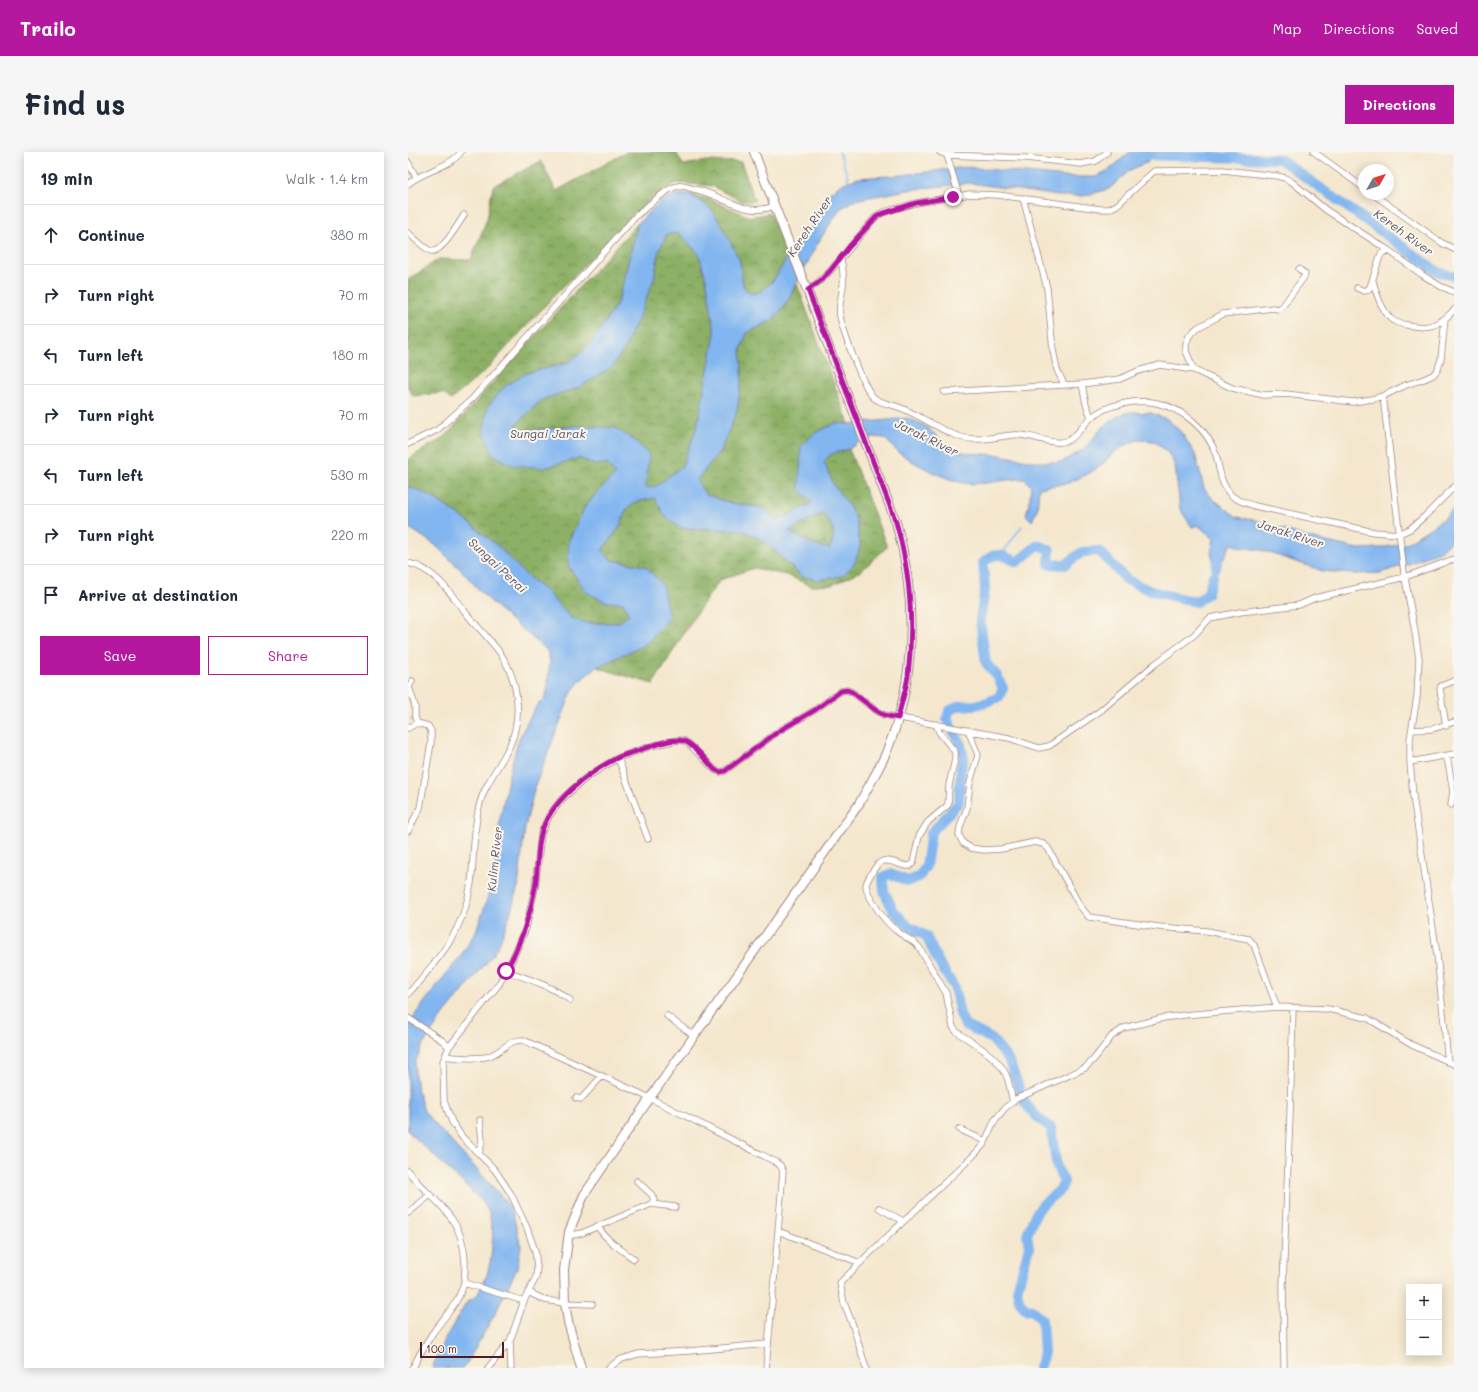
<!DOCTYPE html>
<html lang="en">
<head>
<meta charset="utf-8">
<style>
	body { margin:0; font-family:Mali,sans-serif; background:#f6f6f7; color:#1f2937 }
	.controls { position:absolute; right:12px; bottom:12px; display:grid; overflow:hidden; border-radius:0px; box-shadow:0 2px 10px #0003 }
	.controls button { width:36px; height:36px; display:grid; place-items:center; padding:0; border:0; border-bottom:1px solid #e0e1e3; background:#fff; color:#1f2937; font:20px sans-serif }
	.compass { position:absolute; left:950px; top:12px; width:36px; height:36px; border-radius:50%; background:#fff; box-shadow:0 2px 10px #0003; rotate:51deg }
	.scale { position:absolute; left:12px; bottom:10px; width:84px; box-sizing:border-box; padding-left:4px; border:2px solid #4a1f2b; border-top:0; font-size:11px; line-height:14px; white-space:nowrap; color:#4a1f2b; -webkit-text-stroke:3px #fbf7ec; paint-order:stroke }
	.stop { position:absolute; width:12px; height:12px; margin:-9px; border:3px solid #b5179e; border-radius:50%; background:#fff }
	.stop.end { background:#b5179e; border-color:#fff; box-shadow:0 1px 4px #0008 }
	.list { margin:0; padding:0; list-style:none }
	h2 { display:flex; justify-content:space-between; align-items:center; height:52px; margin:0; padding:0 16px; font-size:17px }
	h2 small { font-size:13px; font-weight:400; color:#747a83 }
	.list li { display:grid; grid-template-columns:26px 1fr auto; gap:12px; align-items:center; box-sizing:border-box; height:60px; padding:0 16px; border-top:1px solid #e0e1e3 }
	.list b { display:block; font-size:15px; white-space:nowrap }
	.list em { font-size:13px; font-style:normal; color:#747a83 }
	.actions { display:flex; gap:8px; padding:12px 16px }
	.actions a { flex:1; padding:9px 0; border:1px solid #b5179e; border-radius:0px; text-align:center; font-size:14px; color:#b5179e }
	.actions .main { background:#b5179e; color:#fff }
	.icon { flex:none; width:22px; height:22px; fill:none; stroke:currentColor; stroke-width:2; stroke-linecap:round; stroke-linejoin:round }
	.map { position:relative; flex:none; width:1046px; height:1216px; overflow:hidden; border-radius:0px }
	header { display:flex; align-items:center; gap:24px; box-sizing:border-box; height:56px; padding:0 20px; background:#b5179e; color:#fff }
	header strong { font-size:19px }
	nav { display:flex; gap:22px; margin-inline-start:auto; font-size:14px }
	.intro { display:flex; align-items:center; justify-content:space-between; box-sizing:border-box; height:96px; padding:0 24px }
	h1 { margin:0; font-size:28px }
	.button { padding:10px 18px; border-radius:0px; background:#b5179e; color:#fff; font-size:14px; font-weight:700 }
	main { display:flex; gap:24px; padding:0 24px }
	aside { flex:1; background:#fff; border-radius:0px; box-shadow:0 2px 10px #0003 }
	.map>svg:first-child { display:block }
</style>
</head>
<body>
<header>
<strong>Trailo</strong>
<nav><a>Map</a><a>Directions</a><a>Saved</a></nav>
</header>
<div class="intro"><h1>Find us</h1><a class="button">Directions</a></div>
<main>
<aside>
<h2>19 min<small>Walk · 1.4 km</small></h2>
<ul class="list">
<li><svg class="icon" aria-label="ahead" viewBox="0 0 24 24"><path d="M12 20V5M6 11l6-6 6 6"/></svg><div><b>Continue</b></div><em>380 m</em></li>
<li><svg class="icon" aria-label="right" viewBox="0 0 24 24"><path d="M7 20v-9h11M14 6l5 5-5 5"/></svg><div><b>Turn right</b></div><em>70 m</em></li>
<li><svg class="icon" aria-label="left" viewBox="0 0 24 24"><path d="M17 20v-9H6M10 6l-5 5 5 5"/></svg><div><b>Turn left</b></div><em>180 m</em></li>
<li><svg class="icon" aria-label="right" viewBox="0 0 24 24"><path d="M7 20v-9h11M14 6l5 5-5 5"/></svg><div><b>Turn right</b></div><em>70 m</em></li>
<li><svg class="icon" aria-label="left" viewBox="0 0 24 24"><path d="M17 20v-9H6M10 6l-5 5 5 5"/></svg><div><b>Turn left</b></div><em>530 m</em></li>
<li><svg class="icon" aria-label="right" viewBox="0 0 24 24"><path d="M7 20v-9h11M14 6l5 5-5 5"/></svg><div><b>Turn right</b></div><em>220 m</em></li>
<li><svg class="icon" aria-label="arrive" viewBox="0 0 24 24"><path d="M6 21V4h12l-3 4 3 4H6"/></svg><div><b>Arrive at destination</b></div></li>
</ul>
<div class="actions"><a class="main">Save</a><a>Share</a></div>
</aside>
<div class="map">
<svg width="1046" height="1216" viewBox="0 0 1046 1216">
	<defs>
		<pattern id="forest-crowns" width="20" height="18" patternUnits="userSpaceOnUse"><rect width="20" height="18" fill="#8cb065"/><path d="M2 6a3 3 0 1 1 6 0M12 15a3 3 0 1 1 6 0" fill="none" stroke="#748f53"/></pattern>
	</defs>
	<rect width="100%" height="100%" fill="#fbf7ec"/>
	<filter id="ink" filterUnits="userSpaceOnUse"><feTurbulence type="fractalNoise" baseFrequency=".025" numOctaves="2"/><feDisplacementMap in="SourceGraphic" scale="8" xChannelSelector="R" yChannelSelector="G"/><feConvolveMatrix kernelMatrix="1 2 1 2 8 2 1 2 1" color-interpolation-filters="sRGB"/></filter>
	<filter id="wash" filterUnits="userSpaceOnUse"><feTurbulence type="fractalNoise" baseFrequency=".012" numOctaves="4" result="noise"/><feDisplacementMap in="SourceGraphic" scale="16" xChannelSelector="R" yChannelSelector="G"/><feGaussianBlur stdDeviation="0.9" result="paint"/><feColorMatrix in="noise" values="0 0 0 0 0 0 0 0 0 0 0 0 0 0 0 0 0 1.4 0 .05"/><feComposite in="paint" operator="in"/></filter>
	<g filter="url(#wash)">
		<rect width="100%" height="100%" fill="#f4e7ce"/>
		<!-- forest -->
		<path fill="url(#forest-crowns)" stroke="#6b6848" d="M219,0H268L275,13L299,9L333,10L347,49H333L304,34L269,31L250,41L224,64L147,143L78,218L43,248L35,241L5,244L0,235V128L31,107L63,108L79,67L85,34L133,9L148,39Z
			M282,42L301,47L342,65L362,61L379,106L365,129L352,140L341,142L335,134L332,109Z
			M230,71L210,150L182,193L160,211L119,221L80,254L136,316L171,306L187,313L199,312L208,322L178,353L161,388L198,450L215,451L221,463L209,471H179L163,466L138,439L120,425L90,395L54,365L21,343L0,334V307L38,284L75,241Z
			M271,81L291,102L299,131L307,182L289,275L274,314L249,334L237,336L170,274L109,278V271L135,247L172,235L246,127L251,99L259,82Z
			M389,132L441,272L428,271L407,281L404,351L369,369L356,356L322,351L297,342L289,328L312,299L329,259L334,223L333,197L339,181L363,169L376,155Z
			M441,297L479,395L453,419L424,433L404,434L378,423L346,416L312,428L286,465L245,532L188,515L238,492L237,414L203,408L194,398L211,376L218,358L228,350L247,346L256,363L272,376L334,378L359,391L393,424L452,394L448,368L440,352L426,335L416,310L423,302Z
			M416,361C425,376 429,380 421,397L405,393L381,379Z"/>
		<!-- water -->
		<path fill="#82b6f0" stroke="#666a8e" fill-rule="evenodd" d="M722,0H742L740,10L722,18L701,37L675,44H651L562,31L499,38L446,48L432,57L411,89L376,155L363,169L339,181L333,197L334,223L329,259L312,299L289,328L297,342L322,351L356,356L369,369L404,351L391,337L393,294L407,281L428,271L441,272L499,266L516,273L545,298L560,301L591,303L631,310H654L676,297L694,276L710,264L722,260L743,261L759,267L773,280L787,302L796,336L804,346L829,365L851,369L901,386L950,397L972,396L999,391L1037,366L1046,356V386L1034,398L1006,410L972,421L948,422L915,419L853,398L835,396L823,392L815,408H805L803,402L806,387L791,374L784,375L772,357L767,313L759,299L745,289L729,288L714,295L703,303L694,313L678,323L660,331L631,336L629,358L624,369L618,363L622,346L623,334L617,327C597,326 576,334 556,331C538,328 504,311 489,299C485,296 481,290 476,286L465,285L454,288L441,297L423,302L416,310L426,334L440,352L448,368L452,394L447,411L434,424L410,428L393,424L359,391L334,378L272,376L256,363L247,346L228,350L218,358L211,376L194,398L203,408L237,414L254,432L261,465L238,492L188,515L175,526L164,539L127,634L117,675L110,735L101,765L91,792L83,805L33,866L15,893L7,911V925L11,943L16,959L26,971L95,1046L104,1058L113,1095L109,1116L88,1160L56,1216H24L36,1188L59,1150L69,1144L79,1123L83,1106L85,1082L81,1061L75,1050L0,979V872L31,831L53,804L68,779L77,754L87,718L92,667L102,618L111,586L124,562L129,553L135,549L139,539L142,508L139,499L133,493L97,463L76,443L51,416L26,392L0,375V334L21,343L54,365L91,395L120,425L138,439L163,466L179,471H209L221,463L215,451L198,450L178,440L160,413L161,388L178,353L207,322L199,312L187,313L171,306L136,316L104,313L84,302L76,279L80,254L97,234L119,221L160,211L182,193L210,150L230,71L255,47L272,42H282L302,56L314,74L332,109L335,134L342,142L352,140L365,129L379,106L406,73L409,59L420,42L436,31L450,26L495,23L558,15L659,25H688L701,18ZM271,81L291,102L299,131L307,182L289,275L274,314L249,334L237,336L241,303L226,288L207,276L170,274L129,278H109V271L135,247L172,235L204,215L215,199L230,167L246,127L251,99L259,82ZM415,361C425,376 430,380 421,397L405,393L381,379Z"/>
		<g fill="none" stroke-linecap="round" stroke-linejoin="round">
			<!-- stream -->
			<path stroke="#82b6f0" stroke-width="1.5" d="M431,0L440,25V31
				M594,402L614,374"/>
			<!-- river -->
			<path stroke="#82b6f0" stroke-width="10" d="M729,5L732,3L872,7L1030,120L1046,124
				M808,416L812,396
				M631,1216L636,1201L634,1168L624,1158L617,1157L611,1148L609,1138L621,1095L619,1082L627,1063L634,1053L653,1037L656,1029L649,1016L643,976L628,964L617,951L601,909L584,887L557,873L552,862L546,835L531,811L518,784L499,773L485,758L476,739L475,725L482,722L500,729L511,725L518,714L523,681L551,650L553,617L556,606L553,593L539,567L541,559L550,554L568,553L579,550L591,545L595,536L589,524L578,511L572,468L577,437L575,411C587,398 595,403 609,410L630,393L642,398L641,412L657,413L674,400L691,399L719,428L743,439L788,450L799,442L805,424"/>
		</g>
	</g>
	<g filter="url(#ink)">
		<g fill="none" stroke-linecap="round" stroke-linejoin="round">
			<!-- street casing -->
			<g stroke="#9f837c" stroke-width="7">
				<path id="street" d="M532,0L539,3L617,6L673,12L688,9L699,0
					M906,0L956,36
					M539,3L551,44
					M0,10L8,25
					M0,32C15,19 41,16 53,0
					M965,42L1034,91L1046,97
					M615,46L639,136L645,198L649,218L656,232
					M0,81C7,86 15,96 23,99C33,102 51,71 56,63
					M433,107C435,116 436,124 435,134C434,144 430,153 432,164C435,180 455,234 465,245C472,252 485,252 493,256C515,264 543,287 565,287C578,288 592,284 605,283C623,281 642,294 659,289C669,285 675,272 683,266C698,252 729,247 749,251C775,257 800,277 808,303C812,317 812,332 823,343C829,349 839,351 847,354L966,380L991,382L1002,377L1017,364L1046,335
					M965,129C968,142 972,155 982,166C985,170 993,172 999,173C1021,177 1030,175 1046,158
					M949,136L956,139L961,137C966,126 968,114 973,102L980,98
					M400,138C426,120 444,92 465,68L470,63L476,60L508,51L562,42L590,43L692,57H701L709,53L746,19L815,18L869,24L877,26L884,30L918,58L980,98L1013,122L1032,134L1046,140
					M786,218L778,199V192L781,184L789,176L815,162L865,156L870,157L874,155L896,125L897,122L891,117
					M674,232L678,252L683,265
					M536,240L674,232L712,227L730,219L752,213L786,218L824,236L856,243L878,242L945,250L964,247L975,244L998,233L1016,227L1025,223L1030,217L1033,207L1037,167
					M975,244L996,421L1006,474L1011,506L1009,545L1002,587V610L1005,644L1029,803L1040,910
					M0,292L29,278L64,247L228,64C238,56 258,36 270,34C275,33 281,36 286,37C316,43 335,66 367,54
					M0,411C27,417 42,441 58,461C69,475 82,487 92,501C110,527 115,563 102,593C92,614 76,632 71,655C65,680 66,706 63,731C56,779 31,807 0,842
					M4,529L1,535L7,554V565L9,571
					M528,572L531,580L547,600V607L541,633L540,653L520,670L511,684L505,711L502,714C493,715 484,707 475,709C469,711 466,717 463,722C461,726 458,730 458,734C460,746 478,772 489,779C496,785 505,788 511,795L538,841L545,875L549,880C567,893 593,905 600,928C602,935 603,943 605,950
					M1038,574L1032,537L1033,534L1046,529
					M0,576L9,571L20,574L23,579V591L12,656L0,679
					M560,578L570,603L562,631L559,656L552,675L551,683L555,691L563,696L576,698L593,697L627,690L635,692L640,696L672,754L681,765L751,775L799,779L841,787L846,793L869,855
					M1004,578L1024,577L1046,570
					M1039,604L1045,639L1043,653
					M210,606L240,687
					M1002,610L1046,602
					M98,819C121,827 143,834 162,848
					M259,864L286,884
					M0,866L35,889L41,895
					M37,904C46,906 73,907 81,904C94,900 101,887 115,888L242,946L366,1009L372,1013L375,1019L366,1128L358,1216
					M168,946L173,947L194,924
					M551,977L577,989
					M71,1001L74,989L72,968
					M0,1019C12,1036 31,1048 43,1066C52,1078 56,1094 57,1109C57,1116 57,1123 56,1130C52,1150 35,1166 24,1182C17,1193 10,1204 5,1216
					M243,1052L267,1055
					M471,1056L495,1069
					M0,1061L22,1043
					M189,1074C199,1089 212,1097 226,1107
					M370,1079L452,1111
					M160,1084L174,1081L243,1052L246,1048L244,1043L229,1029
					M56,1131L116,1149
					M120,1140L137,1148L157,1151L184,1152
					M80,1216L102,1189
					M103,1216L102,1189L116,1149L128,1125L129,1115L127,1099L119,1076L103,1042L87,1018L54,985L44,970L36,949L35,909L41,895L91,832L104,808L118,776L127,736L133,682L141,664L154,647L179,625L210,606L243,594L270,588L277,589L282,593L307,618L312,620L317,619L371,579L407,558L433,539L439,538L444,540L466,557L476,563L601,586L631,596L641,594L692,559L747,512L786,483L802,466L832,460L891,453L907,446L997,425L1046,407
					M201,1216L211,1208L230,1202L281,1199L360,1192
					M458,1216L444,1171L436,1151L432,1131L462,1101L565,1004L576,992L587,968L597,956L608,947L677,916L686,907L704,884L716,876L755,866L776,863L869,855L920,857L959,866L1004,893L1046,912
					M876,1216L875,1133L882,963L885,856"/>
			</g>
			<!-- secondary casing -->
			<g stroke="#9f837c" stroke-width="10">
				<path id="secondary" d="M173,1216L160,1170L157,1151L156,1118L161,1080L176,1043L242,946L451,652C460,635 470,619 478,601C509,528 509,445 488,370L346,0"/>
			</g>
			<!-- street -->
			<use href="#street" stroke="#fff" stroke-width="5.5"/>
			<!-- secondary -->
			<use href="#secondary" stroke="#fff" stroke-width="8"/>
		</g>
	</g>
	<g fill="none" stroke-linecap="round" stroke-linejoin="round" filter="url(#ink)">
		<!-- route -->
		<path stroke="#b5179e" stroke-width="5" d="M98,819C112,793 122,765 127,736C130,718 129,699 133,682C141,650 181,620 209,606C215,603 222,601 229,599C240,595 265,585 276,589C286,592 300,611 307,618L312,620L317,619L371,579L407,558L433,539L439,538L444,540L466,557L476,563L490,566C493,552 498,538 500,524C506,471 503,422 488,370L400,138L411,130L422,119L441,95L470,63L508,51L545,45"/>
	</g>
	<g text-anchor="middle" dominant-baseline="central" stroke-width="4" stroke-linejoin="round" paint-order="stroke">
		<!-- water labels -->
		<g font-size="12" font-style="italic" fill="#5e5470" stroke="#fbf7ec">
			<text transform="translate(401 74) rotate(-56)">Kereh River</text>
			<text transform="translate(996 80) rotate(36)">Kereh River</text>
			<text x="140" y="281">Sungai Jarak</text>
			<text transform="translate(519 285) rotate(26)">Jarak River</text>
			<text transform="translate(883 381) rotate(18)">Jarak River</text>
			<text transform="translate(90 413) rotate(43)">Sungai Perai</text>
			<text transform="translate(86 707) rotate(-84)">Kulim River</text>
		</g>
	</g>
</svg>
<div class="controls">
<button>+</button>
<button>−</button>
</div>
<svg class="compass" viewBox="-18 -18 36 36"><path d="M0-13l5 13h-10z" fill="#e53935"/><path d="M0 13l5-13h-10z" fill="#747a83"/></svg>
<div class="scale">100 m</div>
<div class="stop" style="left:98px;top:819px"></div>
<div class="stop end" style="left:545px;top:45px"></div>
</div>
</main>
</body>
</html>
